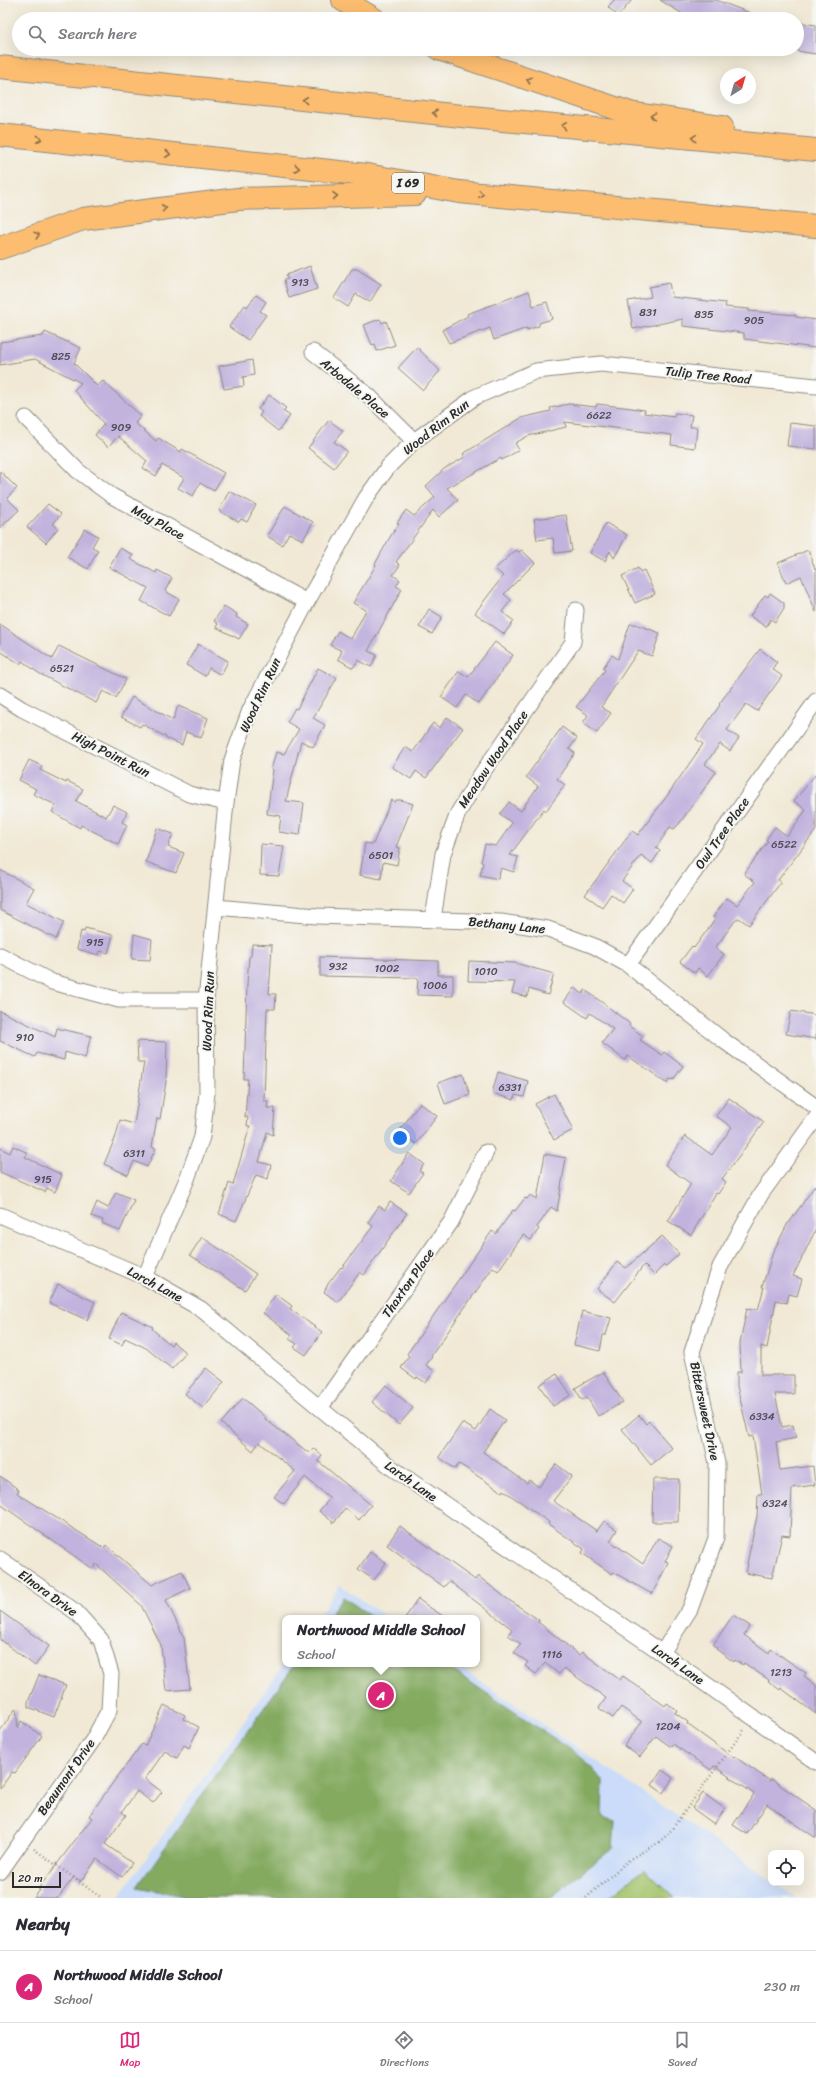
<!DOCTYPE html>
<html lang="en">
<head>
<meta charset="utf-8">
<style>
	body { margin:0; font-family:Sriracha,sans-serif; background:#f7f7f7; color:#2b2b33 }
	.controls { position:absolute; right:12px; bottom:12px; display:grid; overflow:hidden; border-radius:8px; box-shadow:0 4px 16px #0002 }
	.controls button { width:36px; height:36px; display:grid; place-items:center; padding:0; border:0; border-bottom:1px solid #e1e1e2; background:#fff; color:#2b2b33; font:20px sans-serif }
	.compass { position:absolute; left:720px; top:68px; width:36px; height:36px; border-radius:50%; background:#fff; box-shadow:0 4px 16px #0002; rotate:37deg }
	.scale { position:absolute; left:12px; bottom:10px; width:49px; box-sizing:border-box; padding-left:4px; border:2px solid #2b2b2b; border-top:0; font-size:11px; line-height:14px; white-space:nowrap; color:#2b2b2b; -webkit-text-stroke:3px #f6f6f2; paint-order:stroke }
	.you { position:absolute; left:400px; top:1138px; width:14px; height:14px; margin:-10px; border:3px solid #fff; border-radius:50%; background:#1a73e8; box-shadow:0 0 0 6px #1a73e833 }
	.badge { display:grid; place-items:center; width:26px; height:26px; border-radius:50%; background:#db2777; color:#fff; font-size:13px; font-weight:700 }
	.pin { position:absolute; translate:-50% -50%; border:2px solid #fff; box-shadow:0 1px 4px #0006 }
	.popup { position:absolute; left:282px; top:1615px; width:198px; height:52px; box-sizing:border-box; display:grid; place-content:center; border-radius:8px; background:#fff; filter:drop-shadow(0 1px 3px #0005); font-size:13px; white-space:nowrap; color:#7c7c81 }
	.popup b { font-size:15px; color:#2b2b33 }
	.popup::after { content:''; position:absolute; left:50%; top:100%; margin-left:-8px; border:8px solid transparent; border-top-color:#fff }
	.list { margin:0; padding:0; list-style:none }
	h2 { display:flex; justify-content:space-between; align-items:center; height:52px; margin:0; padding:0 16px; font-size:17px }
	h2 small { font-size:13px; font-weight:400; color:#7c7c81 }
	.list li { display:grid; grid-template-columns:26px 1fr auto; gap:12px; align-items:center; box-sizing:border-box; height:72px; padding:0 16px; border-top:1px solid #e1e1e2 }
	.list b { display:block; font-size:15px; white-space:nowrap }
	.list p { margin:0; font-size:13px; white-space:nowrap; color:#7c7c81 }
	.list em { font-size:13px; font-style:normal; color:#7c7c81 }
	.icon { flex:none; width:22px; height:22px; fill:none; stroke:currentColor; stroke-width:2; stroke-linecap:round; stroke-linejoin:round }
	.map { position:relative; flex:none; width:816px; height:1898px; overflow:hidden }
	.search { position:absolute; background:#fff; box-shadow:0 4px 16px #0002; left:12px; right:12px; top:12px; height:44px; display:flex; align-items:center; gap:10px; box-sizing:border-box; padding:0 14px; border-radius:22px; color:#7c7c81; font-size:15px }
	.sheet { height:124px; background:#fff }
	nav { display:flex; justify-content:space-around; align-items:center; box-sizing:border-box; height:56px; border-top:1px solid #e1e1e2; background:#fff; font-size:11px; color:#7c7c81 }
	nav a { display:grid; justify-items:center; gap:2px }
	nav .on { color:#db2777 }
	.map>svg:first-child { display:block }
</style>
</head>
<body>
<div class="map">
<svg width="816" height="1898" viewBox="0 0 816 1898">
	<rect width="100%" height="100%" fill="#f6f6f2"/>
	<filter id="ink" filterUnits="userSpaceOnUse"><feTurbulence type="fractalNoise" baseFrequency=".025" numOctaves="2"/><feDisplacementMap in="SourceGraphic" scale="8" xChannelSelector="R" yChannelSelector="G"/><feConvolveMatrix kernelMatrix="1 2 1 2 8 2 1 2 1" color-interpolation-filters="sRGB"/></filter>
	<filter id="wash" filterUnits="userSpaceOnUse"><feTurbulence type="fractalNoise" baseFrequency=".012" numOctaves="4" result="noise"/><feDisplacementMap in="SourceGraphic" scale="16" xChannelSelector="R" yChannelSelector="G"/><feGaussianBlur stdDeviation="0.9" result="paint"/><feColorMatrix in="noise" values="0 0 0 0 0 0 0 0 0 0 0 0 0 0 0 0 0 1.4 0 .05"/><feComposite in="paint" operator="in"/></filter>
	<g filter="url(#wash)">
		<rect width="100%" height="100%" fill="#f1e9d5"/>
		<!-- built -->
		<path fill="#cadcf9" d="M340,1585L388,1618H317Z
			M285,1663L455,1664L771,1880V1883H775L797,1898H118Z"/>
		<!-- green -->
		<path fill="#a5c56d" stroke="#68784c" d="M644,1869L675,1898H608Z"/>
		<!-- forest -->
		<path fill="#84aa60" stroke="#586a46" d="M343,1597L374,1618H328Z
			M295,1664H443L582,1757L603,1781L602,1817L615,1821L613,1848L550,1898H194L137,1887Z"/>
		<g id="blocks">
			<!-- building -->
			<path fill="#c1b3de" d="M614,0H632L618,16L608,7Z
				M660,0H716L763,18L691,19Z
				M797,22L816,25V54L797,51Z
				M310,266L317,289L289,298L284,280L288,279L286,275Z
				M352,269H357L381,284L370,302L356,294L348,307L334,298Z
				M669,283L672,297L726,303L725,307L749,309V311L796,315V317L816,320V348L744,339V333L683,326V319L633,329L628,301L651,297L649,287Z
				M529,291L533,306L547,302L552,319L539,323V326L527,330V328L494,340L490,328L449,343L442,330L468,316L467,314Z
				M256,295L266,302L260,311L266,315L248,340L229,327L245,305L247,307Z
				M380,319L382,323L386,321L395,345L377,351L375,344L372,345L364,325Z
				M45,332L81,348L74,363L97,386L103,381L141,416L135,423L156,441L158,438L181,452L182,449L224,473L214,491L200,483L193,496L178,488L184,478L162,465L156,476L143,468L147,461L118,436L108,447L95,435L104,424L74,390L81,383L35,359L0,365V342L43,336Z
				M417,347L440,371L423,390L398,368Z
				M252,360L254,375L243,377L244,386L224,389L219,366Z
				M269,395L286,408L283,411L290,416L278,431L259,416L262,412L258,409Z
				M569,404L596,407L597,404L631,408L645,410L644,413L674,417L675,413L692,415L690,427H697L695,448L671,445L672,435L565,422L566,427L528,436L515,443L519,450L502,460L501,458L447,488L458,500L439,517L433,510L396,562L400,565L393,575L400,580L396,586L402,589L368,651L377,655L371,667L358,660L353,668L338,659L342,651L330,645L338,631L351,639L366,610L353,603L376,565L375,564L390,537L399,524L397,523L406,510L414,516L435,497L426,486L444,469L465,457L463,454L521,418L551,411L550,408Z
				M329,420L343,431L334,442L347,451L334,468L308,448Z
				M790,423L816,426V449L787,446Z
				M0,471L17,488L7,498L19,510L0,528Z
				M229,491L256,505L247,522L241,519L239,522L219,511Z
				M48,504L61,514L53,524L58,528L46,543L27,527Z
				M285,506L313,522L303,540L289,533L282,545L267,536Z
				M566,515L572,551L555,553L553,538L537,540L534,519Z
				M606,523L627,535L614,558L610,551L605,561L590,553Z
				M85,529L98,536L92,547L98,550L88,569L67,557Z
				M120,548L133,555L130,559L156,573L157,570L172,578L165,591L179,599L169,616L141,601L148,588L109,567Z
				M516,550L519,552L522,550L535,563L504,594L511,600L502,612L514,621L504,634L475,613L503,576L495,569Z
				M808,550L816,571V612L801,576L786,583L778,563Z
				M638,568L640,572L644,570L655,594L635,603L622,576Z
				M770,593L784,603V608L775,622L771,619L766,627L750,616L765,595L768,597Z
				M224,606L237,614L236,617L248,624L239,639L216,627L218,624L214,621Z
				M429,609L442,617L432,634L419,627Z
				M0,624L52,659L59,646L126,679L116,698L103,691L96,703L40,674L22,661L20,664L0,651Z
				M630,624H635L660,633L652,656L638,651L601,707L611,713L597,733L583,723L588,715L576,707L605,670L603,668L612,655L618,659Z
				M495,642L513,655L479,704L466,695L457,708L441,697L459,671L468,677Z
				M198,644L228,661L221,675L209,668L205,676L186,665Z
				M760,649L777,662L772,669L782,676L757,711L746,704L727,730L739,738L730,751L720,744L705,764L716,772L679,824L674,829L670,827L656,848L660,851L652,863L641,855L622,881L633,889L623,903L611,894L602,907L585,895L632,831L638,835L667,796L703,744L696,739L720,705L719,704Z
				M318,668L337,678L313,718L325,725L313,747L301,741L286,801L304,803L300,835L279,832L281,816L267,814L273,770H271L276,752L284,754L299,729L287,722L295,708L297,709Z
				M132,697L173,720L178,706L208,718L201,738L186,732L182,745L165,738L166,737L142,724L140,727L121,717Z
				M447,717L463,728L426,778L416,771L411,779L392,767L405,747L413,752L433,723L440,728Z
				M562,727L577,738L569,749L575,753L557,779L565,785L546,811L544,809L510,855L518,857L514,872L501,868L498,879L480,875L483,863L481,862L485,844L496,846L512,823L500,814L509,802L521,811L538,786L526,777Z
				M29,760L42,766L40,770L66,783L67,781L83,789L76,801L106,817L113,805L127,812L122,822L127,825L118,844L81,825L80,828L52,812L56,805L33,794L36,789L19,780Z
				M816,774V830L778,880L781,882L749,925L739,918L735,921L715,948L724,954L708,976L698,968L695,973L680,962L692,946L694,948L716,918L713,917L727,898L737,905L755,882L744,874L768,841L766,840L775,827L787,836L806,810L794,801Z
				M391,800L395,802L396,800H401L413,804L396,847L400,848L397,865L383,862L381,879L360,875L365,843L373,844Z
				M157,828L173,834L168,847L184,853L176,873L146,862Z
				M261,844L284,846L279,876L260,875Z
				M0,870L34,888L26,903L64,922L56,939L0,910Z
				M85,928L113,935L108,953L100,951L99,955L77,949L81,931L84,932Z
				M134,934L152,939L150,960L132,959Z
				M252,944L272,945L269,994H276L275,1009H267L264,1101H268L267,1108H275L273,1135L267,1132L259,1162L271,1165L268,1179L256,1175L236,1221L219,1214L229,1183L233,1185L250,1126H247L248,1117H245L248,1079H244L247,984L249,957L251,956Z
				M320,957L438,961V975H453V996L417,995L418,978L320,976Z
				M469,961L515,963L554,974L548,995L529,989L527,997L512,993L515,982L468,981Z
				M574,988L583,994L585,990L603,1003L630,1024L629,1026L643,1036L640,1040L662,1055L664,1052L683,1066L673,1080L670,1079L667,1083L628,1056L625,1060L602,1043L613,1029L590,1013L587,1018L564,1002Z
				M0,1011L55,1037L57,1028L91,1036L85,1058L65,1052L64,1060L37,1053L35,1057L0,1041Z
				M791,1011L816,1015V1039L786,1034Z
				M137,1041L167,1042L166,1082L160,1119L157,1118L152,1147L156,1148L147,1167L134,1161L128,1175L104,1164L116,1136L120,1120L134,1124L144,1062H138Z
				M498,1072L528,1081L524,1097L515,1095L514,1100L492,1093Z
				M463,1074L470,1095L445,1104L438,1083Z
				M554,1094L573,1130L554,1140L535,1104Z
				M729,1098L764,1122L722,1179L726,1182L718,1194L716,1193L691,1235L668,1221L691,1184L665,1165L685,1136L712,1155L732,1127L716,1116Z
				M420,1103L437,1116L416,1144L399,1131Z
				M13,1146L28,1153L25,1157L62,1175L55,1192L47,1188L45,1192L0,1172V1148L10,1153Z
				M409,1153L424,1164L419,1171L423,1173L409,1193L391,1181Z
				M545,1154L566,1158L557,1211L551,1207L537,1227L539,1229L531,1240L523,1235L498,1271L493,1267L431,1356L432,1357L426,1365L434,1371L426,1383L417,1377L416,1379L401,1368L409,1356L407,1354L492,1231L496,1234L513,1210L515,1211L525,1198L527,1199L530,1195L537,1199Z
				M816,1184V1229L793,1276L802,1279L797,1296L789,1294L787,1303L776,1300L767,1348L761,1346V1375H794V1394H775L782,1427L793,1425L796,1438L776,1442L780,1470L813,1466L815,1485L792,1488L790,1536L782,1535L772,1578L746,1573L748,1564H747L757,1516L758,1494H762L753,1436L749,1437L737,1386V1372H741L740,1343L747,1308L758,1310L764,1287H762L773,1252L788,1223H789Z
				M116,1192L134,1200L120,1231L102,1223L103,1220L91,1216L97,1202L108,1208Z
				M390,1202L407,1213L364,1275L360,1272L338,1302L324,1292L328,1284L341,1267L342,1268L373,1226L368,1222L379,1206L385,1210Z
				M662,1236L679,1254L666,1266L664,1265L654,1275L644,1265L615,1302L597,1289L617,1262L626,1268Z
				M202,1237L256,1274L245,1290L190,1255Z
				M58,1284L95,1302L87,1320L49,1303Z
				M276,1294L292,1306L290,1309L322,1332L306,1355L294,1347L297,1344L289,1339L292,1335L263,1313Z
				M582,1311L611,1318L606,1335H603L600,1351L574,1345Z
				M121,1312L153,1327L152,1329L171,1345L173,1342L186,1353L172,1369L146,1348L125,1338L122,1345L109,1339Z
				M206,1368L224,1382L203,1408L185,1394Z
				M603,1372L623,1402L598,1416L587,1397L582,1400L575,1388Z
				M557,1374L571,1395L553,1406L539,1385Z
				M386,1385L413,1408L399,1425L372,1402Z
				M243,1398L266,1418L265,1419L309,1453L313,1448L322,1455L318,1461L371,1505L359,1520L345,1508L334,1523L319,1511L330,1498L305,1477L284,1504L274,1497L295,1471L259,1442L253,1451L221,1423Z
				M490,1409L505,1420L483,1452L527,1483L529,1480L539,1487L556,1464L572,1476L553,1501L597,1531L604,1521L617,1530L610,1541L643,1564L658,1538L673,1546L665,1561L668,1562L665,1569L652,1594L613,1572L612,1574L582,1553L584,1549L548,1524L549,1522L503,1490L502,1492L467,1469L459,1464L455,1469L439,1457L462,1423L476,1431Z
				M639,1415L646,1424L649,1421L672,1448L651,1465L622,1429Z
				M0,1476L19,1490L17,1493L104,1548L106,1545L152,1585L182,1571L190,1588L166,1600L184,1638L190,1689L166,1691L161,1645L141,1605L96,1564L93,1569L0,1504Z
				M653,1479H679L678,1522H652Z
				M400,1526L475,1580L478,1576L506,1598L539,1620L538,1622L579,1655L582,1652L620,1680L623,1676L665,1706L667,1703L677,1710L675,1713L688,1722L687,1724L734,1758L735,1757L770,1781L771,1779L816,1810V1838L767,1804L747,1834L733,1825L754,1794L714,1766L711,1770L673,1744L671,1747L656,1736L640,1757L624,1746L642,1722L621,1707L613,1718L599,1708L606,1698L564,1668L559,1674L545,1663L536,1674L525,1666L528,1662L514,1653L521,1644L508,1635L512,1629L449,1581L444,1587L387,1545Z
				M370,1552L386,1563L374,1580L358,1569Z
				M418,1599L429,1607L446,1618H405Z
				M0,1611L49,1646L35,1666L1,1640Z
				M733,1615L750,1626L744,1635L769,1653L771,1649L806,1673L804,1676L816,1685V1714L781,1688L780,1690L768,1681L769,1680L744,1663L743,1665L735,1660L734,1662L716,1649L717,1648L713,1645Z
				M39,1675L66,1685L54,1717L28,1707V1702Z
				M164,1705L185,1715L183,1719L199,1727L189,1748L184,1745L177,1758L165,1751L145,1779L162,1792L153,1803L137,1791L122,1812L126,1815L105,1844L132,1863L122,1877L97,1859L81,1881L74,1877L58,1898H34L40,1890L38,1889L92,1818L89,1816L112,1784L142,1744L145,1746Z
				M16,1708L18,1728L21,1721L42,1736L15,1773L12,1772L0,1789V1731Z
				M662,1770L673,1778L663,1793L652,1785Z
				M703,1793L725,1809L714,1824L692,1808Z"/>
		</g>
	</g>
	<g filter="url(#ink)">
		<use href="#blocks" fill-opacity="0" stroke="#8e8a80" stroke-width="1"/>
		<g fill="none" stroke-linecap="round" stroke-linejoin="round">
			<!-- street casing -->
			<g stroke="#8e8a80" stroke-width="17">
				<path id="street" d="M313,352L369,396L414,441
					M26,418L78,471L112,496L307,602
					M0,695L22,709L189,794L226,803
					M216,907L317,916L501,922L548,929L594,946L628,965L724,1041L816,1107
					M433,919L443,854L458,813L480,776L573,642L576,610
					M0,955L52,982L119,1000H206
					M628,965L816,701
					M0,1215L145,1277L201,1309L392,1468L662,1653L816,1762
					M145,1277L187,1179L202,1137L207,1093L206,1000L226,803L232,760L250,710L307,602L366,498L388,467L414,441L475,397L536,371L601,364L816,386
					M320,1408L451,1222L486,1152
					M0,1559L76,1612L101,1640L111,1674L109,1710L93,1740L0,1872
					M662,1653L690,1609L716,1538L717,1463L692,1352L720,1267L761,1194L816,1118"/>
			</g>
			<!-- highway casing -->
			<g stroke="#8e8a80" stroke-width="24">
				<path id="highway" d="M343,0L374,19
					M439,49L630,113L722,127
					M0,67L471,117L816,150
					M0,135L367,175L459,192L816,226
					M0,248L83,219L238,199L415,194"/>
			</g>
			<!-- path -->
			<path stroke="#8e8a80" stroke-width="2.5" stroke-dasharray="1 3" stroke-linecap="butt" d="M34,1849L102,1898
				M586,1898L630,1859L658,1843L669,1833L744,1730"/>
			<!-- street -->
			<use href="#street" stroke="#fff" stroke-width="15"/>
			<!-- highway -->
			<use href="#highway" stroke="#fcbd6f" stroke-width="22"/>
		</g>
		<!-- one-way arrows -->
		<defs><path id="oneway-chevron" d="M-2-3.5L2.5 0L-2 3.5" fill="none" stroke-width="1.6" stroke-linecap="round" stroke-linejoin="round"/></defs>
		<g stroke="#896d4a">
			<use href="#oneway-chevron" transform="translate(529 80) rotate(-162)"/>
			<use href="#oneway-chevron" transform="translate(305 100) rotate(-174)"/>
			<use href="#oneway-chevron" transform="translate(435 113) rotate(-174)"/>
			<use href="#oneway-chevron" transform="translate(653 116) rotate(-171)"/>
			<use href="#oneway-chevron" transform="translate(564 126) rotate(-175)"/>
			<use href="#oneway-chevron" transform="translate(694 138) rotate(-175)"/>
			<use href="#oneway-chevron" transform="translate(39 139) rotate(6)"/>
			<use href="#oneway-chevron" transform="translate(168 154) rotate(6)"/>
			<use href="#oneway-chevron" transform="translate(297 168) rotate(6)"/>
			<use href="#oneway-chevron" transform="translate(481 194) rotate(5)"/>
			<use href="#oneway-chevron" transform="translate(335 196) rotate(-2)"/>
			<use href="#oneway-chevron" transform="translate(164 208) rotate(-7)"/>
			<use href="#oneway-chevron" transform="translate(37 235) rotate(-19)"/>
		</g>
	</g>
	<g text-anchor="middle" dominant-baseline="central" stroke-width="4" stroke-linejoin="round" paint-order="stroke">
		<!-- number labels -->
		<g font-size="11" fill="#504d58">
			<text x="300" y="282">913</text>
			<text x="648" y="312">831</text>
			<text x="704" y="314">835</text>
			<text x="754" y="320">905</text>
			<text x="61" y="356">825</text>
			<text x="599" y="415">6622</text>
			<text x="121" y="427">909</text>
			<text x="62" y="668">6521</text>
			<text x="784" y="844">6522</text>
			<text x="381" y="855">6501</text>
			<text x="95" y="942">915</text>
			<text x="338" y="966">932</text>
			<text x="387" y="968">1002</text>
			<text x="486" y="971">1010</text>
			<text x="435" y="985">1006</text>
			<text x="25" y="1037">910</text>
			<text x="510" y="1087">6331</text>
			<text x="134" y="1153">6311</text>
			<text x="43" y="1179">915</text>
			<text x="762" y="1416">6334</text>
			<text x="775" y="1503">6324</text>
			<text x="552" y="1654">1116</text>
			<text x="781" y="1672">1213</text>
			<text x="668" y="1726">1204</text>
		</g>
		<!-- shield labels -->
		<rect fill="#f6f6f2" stroke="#686867" stroke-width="1" x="392" y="173" width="32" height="20" rx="3"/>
		<g font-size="12" font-weight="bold" fill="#2b2b2b">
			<text x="408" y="183">I 69</text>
		</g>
		<!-- street labels -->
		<g font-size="13" fill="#2b2b2b" stroke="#f6f6f2">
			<text transform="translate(708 375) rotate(6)">Tulip Tree Road</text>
			<text transform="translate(355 388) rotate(40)">Arbodale Place</text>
			<text transform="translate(436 427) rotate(-38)">Wood Rim Run</text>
			<text transform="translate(158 522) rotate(29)">May Place</text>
			<text transform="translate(260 695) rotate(-65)">Wood Rim Run</text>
			<text transform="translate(111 754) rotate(27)">High Point Run</text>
			<text transform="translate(493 759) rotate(-56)">Meadow Wood Place</text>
			<text transform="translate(722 833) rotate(-55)">Owl Tree Place</text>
			<text transform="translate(507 925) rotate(6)">Bethany Lane</text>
			<text transform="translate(208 1011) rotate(-88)">Wood Rim Run</text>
			<text transform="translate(408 1283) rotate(-55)">Thaxton Place</text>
			<text transform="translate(155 1284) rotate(28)">Larch Lane</text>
			<text transform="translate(705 1411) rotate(78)">Bittersweet Drive</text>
			<text transform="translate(411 1481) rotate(35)">Larch Lane</text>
			<text transform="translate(48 1593) rotate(36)">Elnora Drive</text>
			<text transform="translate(678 1664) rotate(35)">Larch Lane</text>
			<text transform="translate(66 1777) rotate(-55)">Beaumont Drive</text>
		</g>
	</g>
</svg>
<div class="controls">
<button><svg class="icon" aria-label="locate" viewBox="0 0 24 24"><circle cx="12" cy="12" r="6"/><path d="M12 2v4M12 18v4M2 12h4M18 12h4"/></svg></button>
</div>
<svg class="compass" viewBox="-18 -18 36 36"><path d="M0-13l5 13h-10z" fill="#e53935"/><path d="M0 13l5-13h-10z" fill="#7c7c81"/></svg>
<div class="scale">20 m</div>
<div class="you"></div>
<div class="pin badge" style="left:381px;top:1695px">A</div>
<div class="popup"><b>Northwood Middle School</b>School</div>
<div class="search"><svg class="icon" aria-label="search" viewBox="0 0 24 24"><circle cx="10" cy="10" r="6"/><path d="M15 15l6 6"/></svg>Search here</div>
</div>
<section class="sheet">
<h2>Nearby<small></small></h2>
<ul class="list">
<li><span class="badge">A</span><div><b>Northwood Middle School</b><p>School</p></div><em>230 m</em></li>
</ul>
</section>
<nav>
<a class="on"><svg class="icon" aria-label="map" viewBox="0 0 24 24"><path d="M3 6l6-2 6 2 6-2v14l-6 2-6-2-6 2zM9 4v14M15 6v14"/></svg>Map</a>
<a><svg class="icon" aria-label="directions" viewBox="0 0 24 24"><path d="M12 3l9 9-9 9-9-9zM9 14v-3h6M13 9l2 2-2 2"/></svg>Directions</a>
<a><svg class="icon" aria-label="saved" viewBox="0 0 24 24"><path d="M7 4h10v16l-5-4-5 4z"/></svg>Saved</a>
</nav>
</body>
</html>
